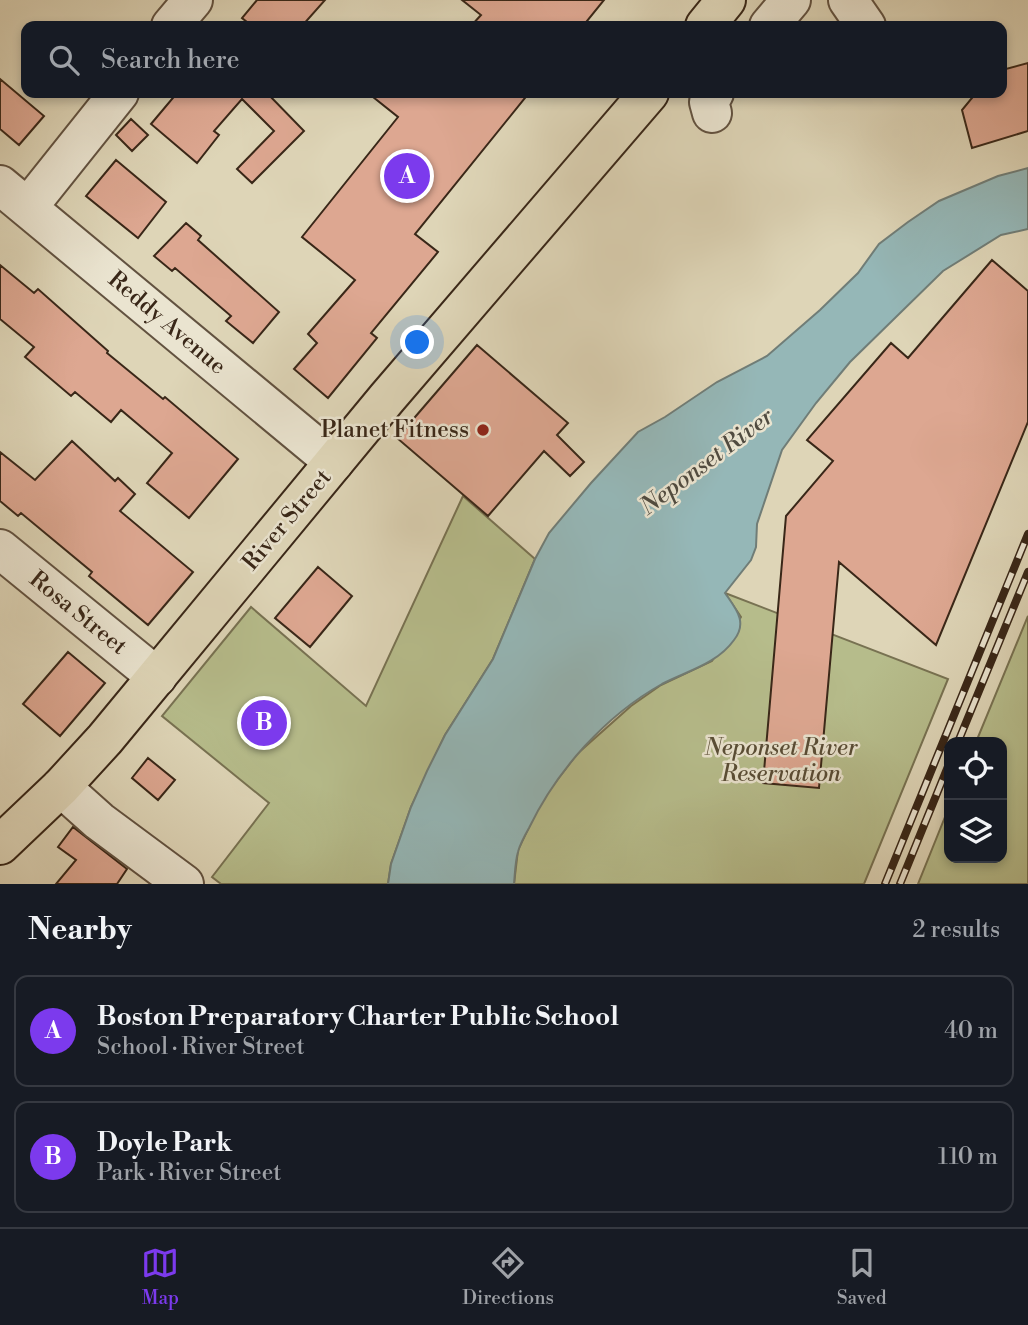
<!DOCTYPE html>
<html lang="en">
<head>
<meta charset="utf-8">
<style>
	body { margin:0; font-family:"Libre Bodoni",serif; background:#242831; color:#f1f3f6 }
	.controls { position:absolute; right:21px; bottom:21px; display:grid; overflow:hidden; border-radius:14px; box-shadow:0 4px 10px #0003 }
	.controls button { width:63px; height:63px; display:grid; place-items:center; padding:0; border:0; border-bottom:2px solid #363941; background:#171b24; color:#f1f3f6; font:35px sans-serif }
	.you { position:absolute; left:418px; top:343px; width:24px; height:24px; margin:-18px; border:5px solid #fff; border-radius:50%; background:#1a73e8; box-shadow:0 0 0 10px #1a73e833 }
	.badge { display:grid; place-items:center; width:46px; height:46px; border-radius:50%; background:#7c3aed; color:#fff; font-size:23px; font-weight:700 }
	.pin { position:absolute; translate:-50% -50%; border:4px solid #fff; box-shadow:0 2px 7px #0006 }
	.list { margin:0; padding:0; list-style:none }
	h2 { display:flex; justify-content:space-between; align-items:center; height:91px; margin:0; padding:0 28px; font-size:30px }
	h2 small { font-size:23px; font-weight:400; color:#9ea1a6 }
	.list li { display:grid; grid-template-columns:46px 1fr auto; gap:21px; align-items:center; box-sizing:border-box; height:112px; margin:0 14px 14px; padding:0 14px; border:2px solid #363941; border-radius:14px }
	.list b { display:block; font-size:26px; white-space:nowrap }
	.list p { margin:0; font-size:23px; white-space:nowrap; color:#9ea1a6 }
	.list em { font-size:23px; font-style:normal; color:#9ea1a6 }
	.icon { flex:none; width:38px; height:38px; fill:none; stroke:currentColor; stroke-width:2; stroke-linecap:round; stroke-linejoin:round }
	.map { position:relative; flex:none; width:1028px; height:884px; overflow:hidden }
	.search { position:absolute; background:#171b24; box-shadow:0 4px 10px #0003; left:21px; right:21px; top:21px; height:77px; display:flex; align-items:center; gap:18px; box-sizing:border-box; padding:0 24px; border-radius:14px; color:#9ea1a6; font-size:26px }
	.sheet { height:343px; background:#171b24 }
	nav { display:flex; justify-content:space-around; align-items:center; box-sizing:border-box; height:98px; border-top:2px solid #363941; background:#171b24; font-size:19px; color:#9ea1a6 }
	nav a { display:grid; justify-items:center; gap:4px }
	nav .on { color:#7c3aed }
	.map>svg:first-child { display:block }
</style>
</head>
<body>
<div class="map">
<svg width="1028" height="884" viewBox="0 0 1028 884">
	<rect width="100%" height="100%" fill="#ded5b7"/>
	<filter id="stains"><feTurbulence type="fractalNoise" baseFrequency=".00286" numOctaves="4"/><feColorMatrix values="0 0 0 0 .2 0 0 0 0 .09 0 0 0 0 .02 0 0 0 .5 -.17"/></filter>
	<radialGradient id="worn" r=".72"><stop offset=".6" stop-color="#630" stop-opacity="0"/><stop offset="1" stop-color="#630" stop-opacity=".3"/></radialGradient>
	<!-- green -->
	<path fill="#b6bc8b" stroke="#787252" stroke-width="2" d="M463,496L535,559L493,659L445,735L411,807L391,864L388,884H221L212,877L269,803L162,716L251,607L366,706Z
		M725,593L948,679L864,884H514L518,850L542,800L577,754L631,706L661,685L712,661L741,617Z
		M1028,616V884H918L949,807V858H1002V742H976Z"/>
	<!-- water -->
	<path fill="#95b7b7" stroke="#707d77" stroke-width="2" d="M1028,168V229L1001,235L943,271L850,362L816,403L782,450L757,524L756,547L751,560L725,593C736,609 748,622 734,640C717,664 687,671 662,684C605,716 557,770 529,828C525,835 520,844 518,852C515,862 515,874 514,884H388L391,864L411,807L427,771L445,735L493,659L535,559L549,533L591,483L638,432L665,417L717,382L767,356L820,310L858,273L879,244L908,222L939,201L998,176Z"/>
	<!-- building -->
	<path fill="#dda791" stroke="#392718" stroke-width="2" d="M257,0H325L302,26H252L242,18Z
		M462,0H604L583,26H471L481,15Z
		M1028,63V131L972,148L962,110L976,93H1002V70Z
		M0,79L44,116L19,145L0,129Z
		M177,93H267L304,131L252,183L237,169L274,131L242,99L214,131L219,135L197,163L151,124Z
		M368,93H529L415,234L438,252L371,333L377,338L328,398L294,369L317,343L308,334L355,280L302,237L398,117Z
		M131,119L148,135L132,151L116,135Z
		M116,160L166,202L138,238L86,196Z
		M186,223L201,236L198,240L279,312L253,343L226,321L231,316L175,268L172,271L154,256Z
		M992,260L1028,291V422L936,645L839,562L819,788L763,783L786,516L833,461L807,440L891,343L908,358Z
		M0,265L34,293L38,289L108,351L107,353L163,399L165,397L238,459L189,518L147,483L172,453L121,410L111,422L75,392L71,396L25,357L34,347L0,319Z
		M477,345L568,423L557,435L584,462L570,476L544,451L488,516L397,438Z
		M72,441L115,481L118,478L135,494L120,511L193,572L148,625L89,576L92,572L21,513L18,516L0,501V452L35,480Z
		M318,567L352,596L310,647L275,618Z
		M68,652L105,683L60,736L23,704Z
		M148,758L175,780L158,800L132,778Z
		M73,827L127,869L117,884H56L76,860L58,847Z"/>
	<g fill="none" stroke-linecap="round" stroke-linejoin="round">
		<!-- minor casing -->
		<g stroke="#625240" stroke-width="42">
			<path id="minor" d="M848,0L866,26
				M171,26L193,0
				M769,26L791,0
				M712,113L709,102L714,93
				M0,185L334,462
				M28,207L119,93
				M0,549L157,677
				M61,787L99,821L184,884"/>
		</g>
		<!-- major casing -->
		<g stroke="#392718" stroke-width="42">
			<path id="major" d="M705,26L726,0
				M0,845L61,787L105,739L387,398L649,93"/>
		</g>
		<!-- minor -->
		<use href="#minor" stroke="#eae4d0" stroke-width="38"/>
		<!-- major -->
		<use href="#major" stroke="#ded5b7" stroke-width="38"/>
		<!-- rail casing -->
		<g stroke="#392718" stroke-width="8">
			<path id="rail" d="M958,742L1028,572
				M885,884L1028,534
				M900,884L949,764"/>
		</g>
		<!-- rail -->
		<use href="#rail" stroke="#eae4d0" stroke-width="5" stroke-dasharray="16" stroke-linecap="butt"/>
	</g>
	<!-- markers -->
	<circle fill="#8f2418" stroke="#eae4d0" stroke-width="2.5" cx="483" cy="430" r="7"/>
	<g text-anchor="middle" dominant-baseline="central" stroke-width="5" stroke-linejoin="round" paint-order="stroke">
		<!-- street labels -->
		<g font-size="23" fill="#392718" stroke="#eae4d0">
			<text transform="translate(167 323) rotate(40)">Reddy Avenue</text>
			<text transform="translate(287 520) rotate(-50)">River Street</text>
			<text transform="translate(78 613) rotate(39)">Rosa Street</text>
		</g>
		<!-- poi labels -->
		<g font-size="23" fill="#392718" stroke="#eae4d0" text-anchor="end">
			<text x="469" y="430">Planet Fitness</text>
		</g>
		<!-- park labels -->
		<g font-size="23" font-style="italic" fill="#584c35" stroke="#eae4d0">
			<text x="781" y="748">Neponset River<tspan x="781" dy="26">Reservation</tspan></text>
		</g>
		<!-- water labels -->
		<g font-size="24" font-style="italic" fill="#504b40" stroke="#eae4d0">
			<text transform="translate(707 462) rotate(-37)">Neponset River</text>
		</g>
	</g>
	<rect width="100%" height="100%" filter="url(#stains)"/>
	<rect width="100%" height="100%" fill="url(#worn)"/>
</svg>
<div class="controls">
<button><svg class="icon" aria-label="locate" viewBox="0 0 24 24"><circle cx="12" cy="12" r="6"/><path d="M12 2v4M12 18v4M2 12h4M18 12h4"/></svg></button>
<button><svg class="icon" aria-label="layers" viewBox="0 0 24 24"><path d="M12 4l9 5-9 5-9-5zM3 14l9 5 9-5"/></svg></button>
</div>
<div class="you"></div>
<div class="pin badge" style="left:407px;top:176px">A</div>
<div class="pin badge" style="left:264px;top:723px">B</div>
<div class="search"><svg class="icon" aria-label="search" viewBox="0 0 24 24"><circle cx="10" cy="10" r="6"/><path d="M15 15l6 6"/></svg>Search here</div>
</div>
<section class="sheet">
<h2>Nearby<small>2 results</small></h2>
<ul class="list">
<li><span class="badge">A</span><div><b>Boston Preparatory Charter Public School</b><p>School · River Street</p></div><em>40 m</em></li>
<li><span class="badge">B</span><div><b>Doyle Park</b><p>Park · River Street</p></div><em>110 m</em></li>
</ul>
</section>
<nav>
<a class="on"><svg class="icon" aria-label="map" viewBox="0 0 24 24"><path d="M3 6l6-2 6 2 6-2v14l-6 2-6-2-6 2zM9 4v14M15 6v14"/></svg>Map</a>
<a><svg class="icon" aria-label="directions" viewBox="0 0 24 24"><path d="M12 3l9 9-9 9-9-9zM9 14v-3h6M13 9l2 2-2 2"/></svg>Directions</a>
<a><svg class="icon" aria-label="saved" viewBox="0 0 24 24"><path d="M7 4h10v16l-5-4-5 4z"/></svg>Saved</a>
</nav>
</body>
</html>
